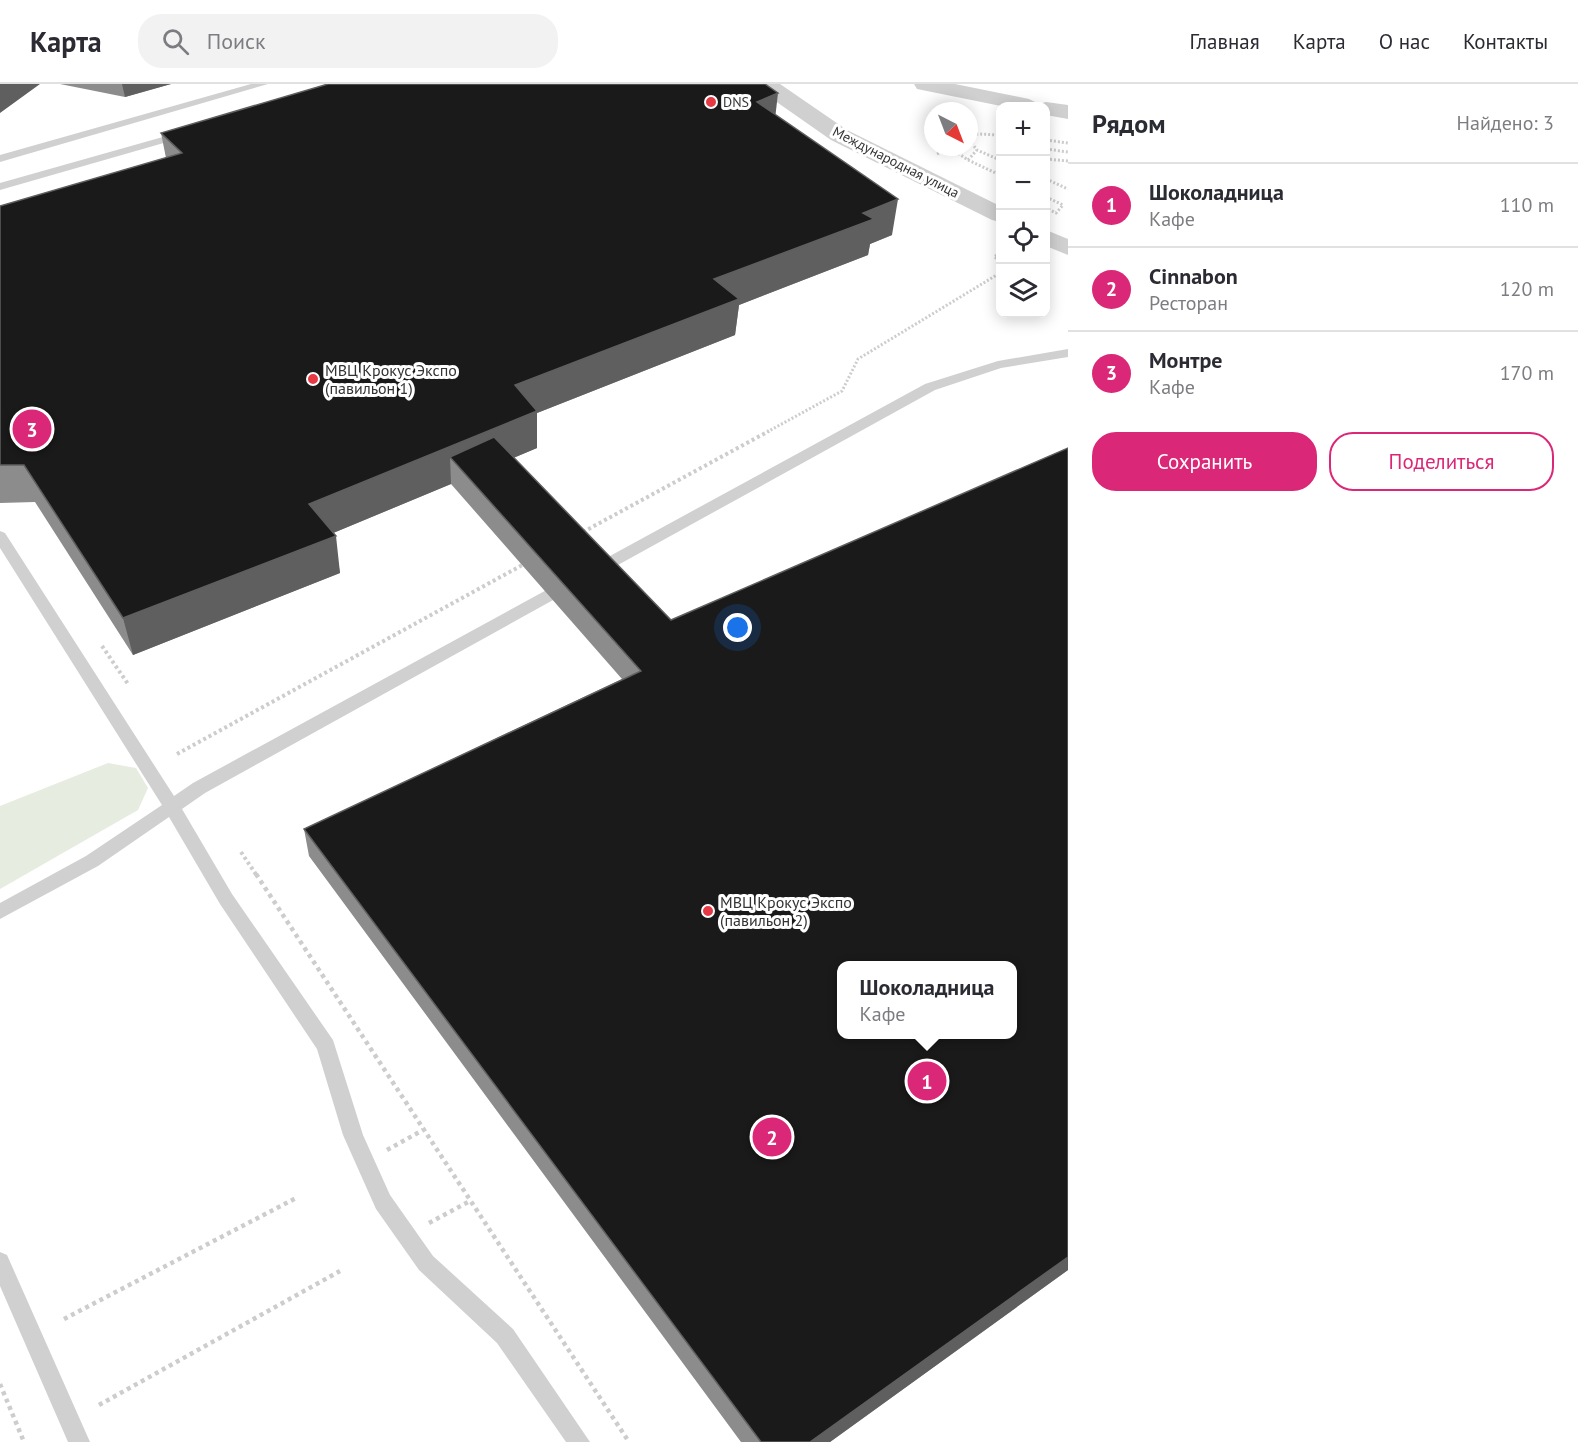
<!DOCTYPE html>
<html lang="ru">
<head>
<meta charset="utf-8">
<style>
	body { margin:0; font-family:"PT Sans",sans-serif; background:#f2f2f3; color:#2b2b33 }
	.controls { position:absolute; right:18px; top:18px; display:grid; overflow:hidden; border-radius:12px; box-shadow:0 3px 15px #0003 }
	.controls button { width:54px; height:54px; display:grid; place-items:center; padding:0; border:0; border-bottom:2px solid #e1e1e2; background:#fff; color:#2b2b33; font:30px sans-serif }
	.compass { position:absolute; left:924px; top:18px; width:54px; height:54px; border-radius:50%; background:#fff; box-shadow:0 3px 15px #0003; rotate:138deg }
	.you { position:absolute; left:738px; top:544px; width:21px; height:21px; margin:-15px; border:4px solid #fff; border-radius:50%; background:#1a73e8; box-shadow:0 0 0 9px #1a73e833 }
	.badge { display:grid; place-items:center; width:39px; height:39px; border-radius:50%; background:#db2777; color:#fff; font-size:20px; font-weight:700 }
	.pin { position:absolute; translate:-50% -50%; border:3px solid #fff; box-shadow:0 2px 6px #0006 }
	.popup { position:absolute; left:837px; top:877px; width:180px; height:78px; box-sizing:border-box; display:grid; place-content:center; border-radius:12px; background:#fff; filter:drop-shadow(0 2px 4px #0005); font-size:20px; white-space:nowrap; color:#7c7c81 }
	.popup b { font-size:22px; color:#2b2b33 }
	.popup::after { content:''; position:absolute; left:50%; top:100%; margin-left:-12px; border:12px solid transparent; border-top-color:#fff }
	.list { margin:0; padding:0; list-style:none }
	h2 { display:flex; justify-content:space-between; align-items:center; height:78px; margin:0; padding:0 24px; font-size:26px }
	h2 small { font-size:20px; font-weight:400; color:#7c7c81 }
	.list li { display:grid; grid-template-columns:39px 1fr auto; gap:18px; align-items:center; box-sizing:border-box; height:84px; padding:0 24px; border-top:2px solid #e1e1e2 }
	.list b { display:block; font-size:22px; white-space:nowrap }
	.list p { margin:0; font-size:20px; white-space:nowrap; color:#7c7c81 }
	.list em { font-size:20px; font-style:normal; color:#7c7c81 }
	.actions { display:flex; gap:12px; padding:18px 24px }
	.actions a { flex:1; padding:14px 0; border:2px solid #db2777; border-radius:24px; text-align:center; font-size:21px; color:#db2777 }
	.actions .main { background:#db2777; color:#fff }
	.icon { flex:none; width:33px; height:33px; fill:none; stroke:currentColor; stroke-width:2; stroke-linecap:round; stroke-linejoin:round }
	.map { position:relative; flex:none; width:1068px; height:1358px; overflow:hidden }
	header { display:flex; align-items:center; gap:36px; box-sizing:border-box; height:84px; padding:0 30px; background:#fff; border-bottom:2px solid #e1e1e2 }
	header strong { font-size:28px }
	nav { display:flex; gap:33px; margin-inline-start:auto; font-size:21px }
	.search { width:420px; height:54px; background:#f2f2f3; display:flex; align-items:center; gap:15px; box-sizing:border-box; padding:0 21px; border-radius:24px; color:#7c7c81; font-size:22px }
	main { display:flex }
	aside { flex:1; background:#fff }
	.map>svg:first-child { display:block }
</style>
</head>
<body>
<header>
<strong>Карта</strong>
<div class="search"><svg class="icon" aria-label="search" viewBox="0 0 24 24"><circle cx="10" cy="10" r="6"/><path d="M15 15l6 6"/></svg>Поиск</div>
<nav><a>Главная</a><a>Карта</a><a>О нас</a><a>Контакты</a></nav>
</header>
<main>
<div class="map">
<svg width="1068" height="1358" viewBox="0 0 1068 1358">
	<rect width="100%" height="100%" fill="#fff"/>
	<!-- green -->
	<path fill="#e6ecdf" d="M108,679L136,684L148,704L138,726L0,805V722Z"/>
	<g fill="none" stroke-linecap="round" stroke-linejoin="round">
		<!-- path-far2 -->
		<path stroke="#cdcdcd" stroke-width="3" stroke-dasharray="2 2" stroke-linecap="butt" d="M969,54L978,50L1000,51
			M969,56L977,66L1000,76
			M1046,56L1068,59
			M1046,65L1068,68
			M937,70L950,64L968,76L977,66
			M1046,75L1068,77
			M968,76L1000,91
			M1046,95L1068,105
			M1046,113L1063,121L1056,129L1046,124
			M1000,169L994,173L1000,176
			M767,348L842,307L858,275L1000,189"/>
		<!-- path-far1 -->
		<path stroke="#cdcdcd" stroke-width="4" stroke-dasharray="3 3" stroke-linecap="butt" d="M583,448L769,347
			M102,562L128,600
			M177,670L526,479
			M241,768L257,792"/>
		<!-- path -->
		<path stroke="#cdcdcd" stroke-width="4.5" stroke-dasharray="4 4" stroke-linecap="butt" d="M256,790L629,1358
			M387,1066L423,1046
			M429,1139L470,1117
			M64,1235L298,1113
			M0,1300L24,1358
			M99,1321L340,1187"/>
		<!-- service -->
		<path fill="#d0d0d0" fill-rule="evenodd" d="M251,0H268L0,78V71Z
			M184,47L188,48V52L0,106V99Z
			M1068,265V273L1001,284L935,306L598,492H588L586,488L588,484L925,300L998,277Z
			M0,447L5,449L174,712L193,699L563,497H573L575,501L573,505L205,709L182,725L232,810L333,956L363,1051L390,1111L433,1172L513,1245L590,1358H566L497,1259L419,1186L376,1125L343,1051L317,965L220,820L169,733L98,782L0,835V819L86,772L162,721L0,464Z
			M0,1168L7,1171L90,1358H68L0,1202Z"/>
		<!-- minor -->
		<path fill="#d0d0d0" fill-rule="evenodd" d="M755,0H780L847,46L1000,122V138L992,136L831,56L758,5Z
			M914,0H955L1029,15L1039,20L1046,18L1068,21V35L1046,31V22H1001L917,5Z
			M1046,146L1068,155V171L1046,162Z"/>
	</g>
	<!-- wall -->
	<path fill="#8c8c8c" d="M60,0H171L125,13Z
		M776,31L892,151L870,160L868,171L739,221L735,251L537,329V364L513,374L671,536L1068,364V1186L830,1358H741L309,772L304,745L622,595L451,400L333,449L340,489L133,571L35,418L0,419V122L166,74L161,49Z"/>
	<!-- shaded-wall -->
	<path fill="#5f5f5f" d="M0,0H40L0,29Z
		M122,0H171L125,13Z
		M778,9L774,44L757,18Z
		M898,115L892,151L870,160L868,171L739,221L735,251L537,329V364L468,393L450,373L451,400L314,457L309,420L515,301L714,195L863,129Z
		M336,452L340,489L133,571L123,534Z
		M1068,1173V1186L830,1358H810Z"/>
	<!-- building -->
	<path fill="#1a1a1a" stroke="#5f5f5f" stroke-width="1.5" fill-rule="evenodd" d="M328,0H765L778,9L757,18L898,115L863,129L874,135L714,195L739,215L515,301L537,327L309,420L336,452L123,534L24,381H0V122L182,69L161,49Z
		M494,353L671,536L1068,364V1173L810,1358H761L304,745L641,587L450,373ZM842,882H1012V951H842Z"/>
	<!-- markers -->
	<g fill="#e63946" stroke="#fff" stroke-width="2">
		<circle cx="711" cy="18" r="6"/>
		<circle cx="313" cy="295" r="6"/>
		<circle cx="708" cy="827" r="6"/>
	</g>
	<g text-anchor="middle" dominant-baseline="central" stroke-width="6" stroke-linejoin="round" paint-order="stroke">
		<!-- far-poi labels -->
		<g font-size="14" fill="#333" stroke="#fff" text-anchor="start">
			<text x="723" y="18">DNS</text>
		</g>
		<!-- far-street labels -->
		<g font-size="14" fill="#333" stroke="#fff">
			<text transform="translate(896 78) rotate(27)">Международная улица</text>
		</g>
		<!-- poi labels -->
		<g font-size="16" fill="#333" stroke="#fff" text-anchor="start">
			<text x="325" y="286">МВЦ Крокус Экспо<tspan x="325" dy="18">(павильон 1)</tspan></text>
			<text x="720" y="818">МВЦ Крокус Экспо<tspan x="720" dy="18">(павильон 2)</tspan></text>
		</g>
	</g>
</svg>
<div class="controls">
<button>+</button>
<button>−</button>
<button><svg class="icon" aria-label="locate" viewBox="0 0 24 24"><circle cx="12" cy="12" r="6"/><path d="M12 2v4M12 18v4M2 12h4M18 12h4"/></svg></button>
<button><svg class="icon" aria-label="layers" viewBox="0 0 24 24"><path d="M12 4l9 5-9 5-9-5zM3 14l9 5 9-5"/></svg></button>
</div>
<svg class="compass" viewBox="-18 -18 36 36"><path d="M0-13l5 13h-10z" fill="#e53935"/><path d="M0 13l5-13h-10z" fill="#7c7c81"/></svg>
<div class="you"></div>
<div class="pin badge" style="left:927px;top:997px">1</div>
<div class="popup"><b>Шоколадница</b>Кафе</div>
<div class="pin badge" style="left:772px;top:1053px">2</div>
<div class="pin badge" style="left:32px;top:345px">3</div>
</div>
<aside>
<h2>Рядом<small>Найдено: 3</small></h2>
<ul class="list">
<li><span class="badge">1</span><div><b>Шоколадница</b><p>Кафе</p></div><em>110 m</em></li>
<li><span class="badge">2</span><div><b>Cinnabon</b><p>Ресторан</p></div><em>120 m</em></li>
<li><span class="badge">3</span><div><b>Монтре</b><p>Кафе</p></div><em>170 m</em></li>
</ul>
<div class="actions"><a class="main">Сохранить</a><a>Поделиться</a></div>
</aside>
</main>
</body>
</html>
